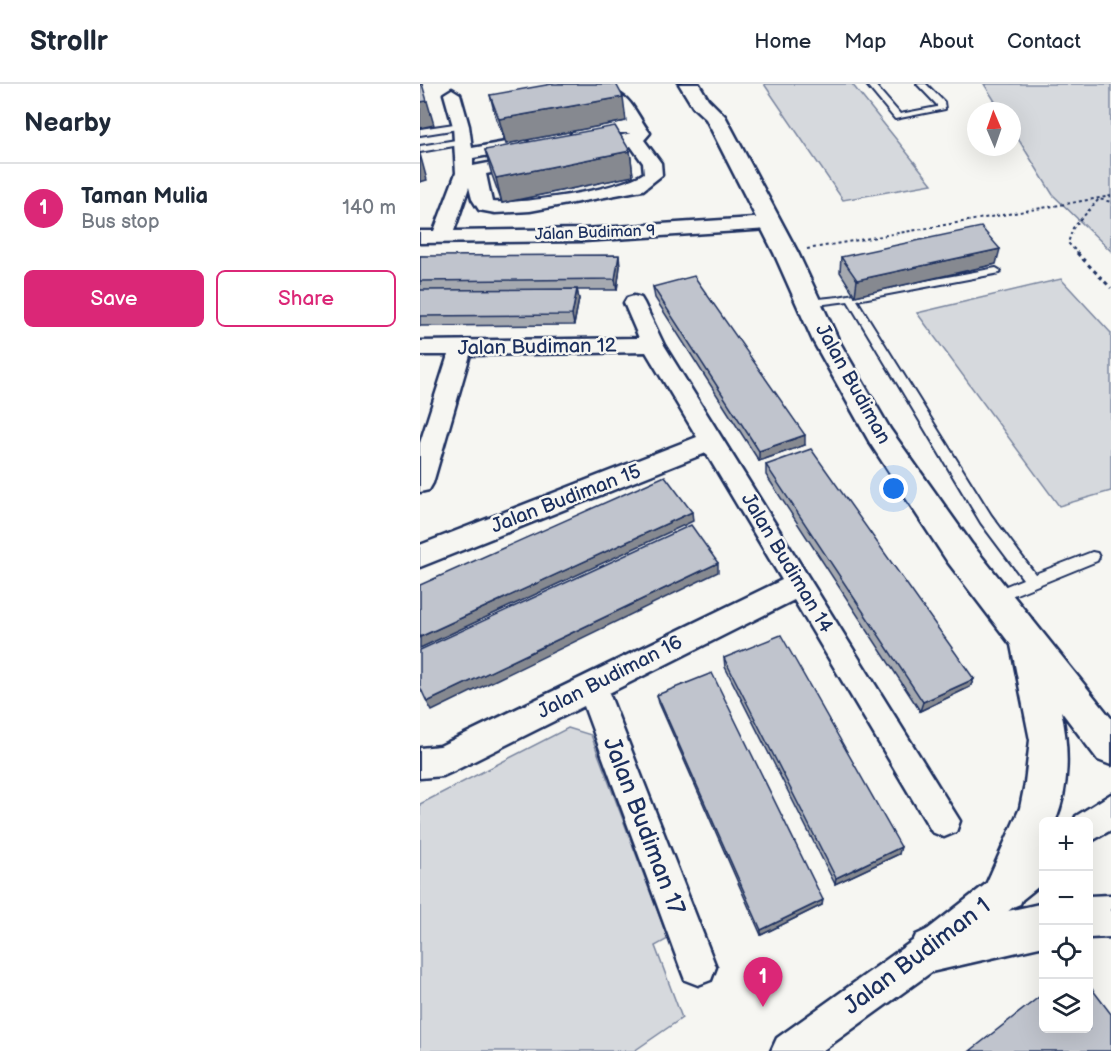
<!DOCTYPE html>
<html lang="en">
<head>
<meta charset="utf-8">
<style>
	body { margin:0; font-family:"Balsamiq Sans",sans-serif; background:#f2f2f3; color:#1f2937 }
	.controls { position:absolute; right:18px; bottom:18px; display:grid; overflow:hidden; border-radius:9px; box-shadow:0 6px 24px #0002 }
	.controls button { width:54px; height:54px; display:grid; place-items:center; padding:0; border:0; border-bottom:2px solid #e0e1e3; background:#fff; color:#1f2937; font:30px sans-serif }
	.compass { position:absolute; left:547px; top:18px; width:54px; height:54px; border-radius:50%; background:#fff; box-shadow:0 6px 24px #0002; rotate:358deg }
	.you { position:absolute; left:474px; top:405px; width:21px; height:21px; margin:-15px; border:4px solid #fff; border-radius:50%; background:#1a73e8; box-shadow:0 0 0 9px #1a73e833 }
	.badge { display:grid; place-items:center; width:39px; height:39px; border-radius:50%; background:#db2777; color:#fff; font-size:20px; font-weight:700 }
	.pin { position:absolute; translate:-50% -50px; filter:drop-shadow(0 2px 3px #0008) }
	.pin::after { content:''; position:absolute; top:32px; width:21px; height:18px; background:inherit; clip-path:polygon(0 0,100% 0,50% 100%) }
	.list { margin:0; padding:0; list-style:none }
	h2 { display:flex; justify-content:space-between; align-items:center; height:78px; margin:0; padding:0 24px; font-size:26px }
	h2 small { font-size:20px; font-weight:400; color:#747a83 }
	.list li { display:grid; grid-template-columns:39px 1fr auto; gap:18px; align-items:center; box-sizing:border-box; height:90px; padding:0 24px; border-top:2px solid #e0e1e3 }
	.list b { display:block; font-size:22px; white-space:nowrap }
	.list p { margin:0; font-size:20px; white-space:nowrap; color:#747a83 }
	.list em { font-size:20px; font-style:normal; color:#747a83 }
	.actions { display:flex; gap:12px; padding:18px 24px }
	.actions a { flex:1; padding:14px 0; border:2px solid #db2777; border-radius:9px; text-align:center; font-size:21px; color:#db2777 }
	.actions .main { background:#db2777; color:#fff }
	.icon { flex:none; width:33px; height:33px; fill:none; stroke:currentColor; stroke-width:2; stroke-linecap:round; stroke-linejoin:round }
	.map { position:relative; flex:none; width:691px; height:967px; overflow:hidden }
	header { display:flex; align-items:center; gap:36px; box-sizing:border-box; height:84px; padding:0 30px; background:#fff; border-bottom:2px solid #e0e1e3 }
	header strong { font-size:28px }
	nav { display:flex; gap:33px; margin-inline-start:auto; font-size:21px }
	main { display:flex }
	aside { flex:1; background:#fff }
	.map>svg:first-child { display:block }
</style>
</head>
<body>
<header>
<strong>Strollr</strong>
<nav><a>Home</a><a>Map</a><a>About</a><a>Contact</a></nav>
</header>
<main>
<aside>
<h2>Nearby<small></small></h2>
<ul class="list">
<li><span class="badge">1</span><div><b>Taman Mulia</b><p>Bus stop</p></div><em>140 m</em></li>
</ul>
<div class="actions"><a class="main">Save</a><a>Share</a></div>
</aside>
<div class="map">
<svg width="691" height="967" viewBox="0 0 691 967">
	<rect width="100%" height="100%" fill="#f6f6f2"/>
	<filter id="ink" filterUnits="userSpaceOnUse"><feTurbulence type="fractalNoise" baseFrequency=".0167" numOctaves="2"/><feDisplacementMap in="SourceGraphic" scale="12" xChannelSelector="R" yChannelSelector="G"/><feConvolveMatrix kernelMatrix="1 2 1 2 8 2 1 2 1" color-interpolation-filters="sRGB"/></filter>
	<g filter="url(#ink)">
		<!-- green -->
		<path fill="#d6d9dd" stroke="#78849e" stroke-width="1.5" d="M344,0H432L512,100L423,116Z
			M564,0H691V167L633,111L592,45V27H581Z
			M641,195L691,249V407L639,422L497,229Z
			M148,644L171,651L248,855L235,862L262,934L214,967H0V720Z"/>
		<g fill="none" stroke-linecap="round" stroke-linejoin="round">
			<!-- service casing -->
			<g stroke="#1b2f5e" stroke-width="4">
				<path id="service" d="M446,0H454L480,30L517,23V21L497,0H506L524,18L525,25L475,35Z
					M41,39L45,42L44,44L0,51V45Z
					M42,55L45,56V60L0,68V62Z
					M576,184L581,187L580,189L437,216L571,431L615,490L672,468L677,469L679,473L677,477L574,519L569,517L567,513L569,509L603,495L561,439L428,217L389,222L384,219L389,216L418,213Z"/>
			</g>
			<!-- minor casing -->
			<g stroke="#1b2f5e" stroke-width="5">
				<path id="minor" d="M32,5L40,10L49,42L52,64L102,55L111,60L108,64L53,74V82L105,72L114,77L111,81L66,90L72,118C104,120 199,106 224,89L223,79L211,62L170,70L161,65L164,61L211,49H193L160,55L154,54L151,50L154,46L205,38L200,25L192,16L164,15L162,12L164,9C211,0 209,21 230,49L224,56L241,79L242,91L223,106L217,107L110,127L75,129L59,126L52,115L49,103L34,147L164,145L349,133L359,139L349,145L164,157L0,159V147H14L36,89L33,42L24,10Z
					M214,212L221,214L224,219L244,261L540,737L536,748L524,753L512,748L374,516L189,609L296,883L291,896L278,901L265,896L260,883L164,622L34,687L23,692L0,694V664L20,662L362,496L286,369L0,483V461L277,353L226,268L50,271L13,399L9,406L0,408V359L28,271H0V257L219,254L204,219L207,214Z
					M691,710V746L668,759V738H654L656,732Z
					M624,759V798L524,879L402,967H351L357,954L498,853L612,764Z"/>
			</g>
			<!-- tertiary casing -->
			<g stroke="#1b2f5e" stroke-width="5">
				<path id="tertiary" d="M259,0H279L288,15L305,32L378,169L419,257L470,345L551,459L691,634V681L678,676L641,627C649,662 650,703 635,738H624V764L600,820L585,826L570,820L564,805L600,724L605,699L610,656L591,561L527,477L450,359L393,257L354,169L286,35L273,23Z
					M691,811V853L668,854V812Z
					M624,819V862L511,888L496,881L489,866L496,851L511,844Z"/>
			</g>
			<!-- path-far1 -->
			<path stroke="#1b2f5e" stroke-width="2" stroke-dasharray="3 3" stroke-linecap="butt" d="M387,165L691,112
				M659,170L648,159L653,144L679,115L691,118"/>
			<!-- path -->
			<path stroke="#1b2f5e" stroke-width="3" stroke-dasharray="4 4" stroke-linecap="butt" d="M657,169L691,204"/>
			<!-- service -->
			<use href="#service" fill="#f6f6f2" fill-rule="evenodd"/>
			<!-- minor -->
			<use href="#minor" fill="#f6f6f2" fill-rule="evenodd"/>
			<!-- tertiary -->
			<use href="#tertiary" fill="#f6f6f2" fill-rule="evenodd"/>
		</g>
		<!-- wall -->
		<path fill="#a5a9b0" stroke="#1b2f5e" stroke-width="1.5" d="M70,11L206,37L86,60L76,35Z
			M65,66L210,67L213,92L82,119L72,91Z
			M0,172L200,182L197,206H157L159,215L154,241L0,242Z
			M421,173L576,180L435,212L420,188Z
			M233,203L385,361L339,377L235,214Z
			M346,381L554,595L550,603L500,627L346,391Z
			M304,574L479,770L415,800L305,583Z
			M237,611L402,821L341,851L239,619Z"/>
		<!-- shaded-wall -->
		<path fill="#868990" stroke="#1b2f5e" stroke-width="1.5" d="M203,13L206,37L86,60L79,35Z
			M7,17L14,41L0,44V18Z
			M210,67L213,92L82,119L76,94Z
			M0,70L7,96L0,98Z
			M580,165L576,180L435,212L437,196Z
			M199,171L200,182L197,206L195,195Z
			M157,205L159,215L154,241L152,231Z
			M385,351V361L339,377V367Z
			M272,428L273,437L0,564V553Z
			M298,479V488L12,627L7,618Z
			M554,595L550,603L500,627L503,618Z
			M481,763L479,770L415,800L416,794Z
			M403,816L402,821L341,851V846Z"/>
		<!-- building -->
		<path fill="#c0c4cd" stroke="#1b2f5e" stroke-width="1.5" d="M0,0H2L7,17L0,18Z
			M132,0H196L203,13L79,35L70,11Z
			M195,42L210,67L76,94L65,66Z
			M561,143L580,165L437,196L421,173Z
			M199,171L195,195L0,197V172Z
			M274,192L385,351L339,367L233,203Z
			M157,205L152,231L0,232V206Z
			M391,365L554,595L503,618L346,381Z
			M245,392L272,428L0,553V501Z
			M271,441L298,479L7,618L0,603V566Z
			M361,551L481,763L416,794L304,574Z
			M292,589L403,816L341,846L237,611Z
			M669,901L691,930V967H550L624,909V945H669Z"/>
	</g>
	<g text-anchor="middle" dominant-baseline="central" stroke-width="5" stroke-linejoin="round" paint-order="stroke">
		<!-- far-street labels -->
		<g font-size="16" fill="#1b2f5e" stroke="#f6f6f2">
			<text transform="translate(175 149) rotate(-2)">Jalan Budiman 9</text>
		</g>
		<!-- street labels -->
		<g font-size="20" fill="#1b2f5e" stroke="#f6f6f2">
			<text transform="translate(117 263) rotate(-1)">Jalan Budiman 12</text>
			<text transform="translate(433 300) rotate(61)">Jalan Budiman</text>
			<text transform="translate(146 415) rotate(-21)">Jalan Budiman 15</text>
			<text transform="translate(367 479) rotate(59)">Jalan Budiman 14</text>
			<text transform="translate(190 593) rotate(-27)">Jalan Budiman 16</text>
		</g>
		<!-- near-street labels -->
		<g font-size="24" fill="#1b2f5e" stroke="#f6f6f2">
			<text transform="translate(224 742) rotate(69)">Jalan Budiman 17</text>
			<text transform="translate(497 872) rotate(-37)">Jalan Budiman 1</text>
		</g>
	</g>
</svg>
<div class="controls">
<button>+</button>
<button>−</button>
<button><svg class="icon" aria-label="locate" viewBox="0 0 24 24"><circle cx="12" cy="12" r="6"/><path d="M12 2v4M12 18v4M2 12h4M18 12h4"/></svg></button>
<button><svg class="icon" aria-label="layers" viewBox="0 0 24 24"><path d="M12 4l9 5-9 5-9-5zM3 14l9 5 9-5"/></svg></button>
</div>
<svg class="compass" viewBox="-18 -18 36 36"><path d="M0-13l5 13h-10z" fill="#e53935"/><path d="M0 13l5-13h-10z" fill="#747a83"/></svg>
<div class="you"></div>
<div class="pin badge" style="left:343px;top:923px">1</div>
</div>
</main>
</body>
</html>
